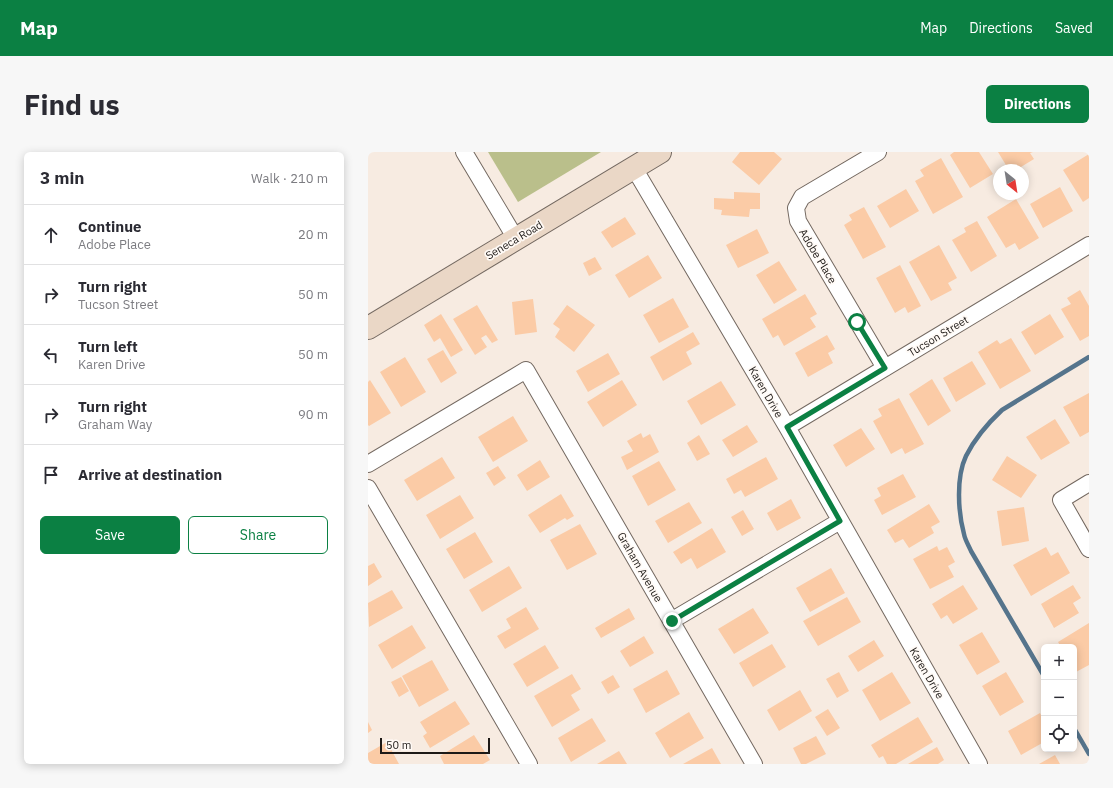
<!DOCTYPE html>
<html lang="en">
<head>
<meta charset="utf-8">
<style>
	body { margin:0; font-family:"IBM Plex Sans",sans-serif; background:#f7f7f7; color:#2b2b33 }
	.controls { position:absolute; right:12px; bottom:12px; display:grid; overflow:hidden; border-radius:6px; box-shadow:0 2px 10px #0003 }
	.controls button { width:36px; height:36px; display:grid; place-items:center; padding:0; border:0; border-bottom:1px solid #e1e1e2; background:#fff; color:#2b2b33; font:20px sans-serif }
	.compass { position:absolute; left:625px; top:12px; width:36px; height:36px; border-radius:50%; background:#fff; box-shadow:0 2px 10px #0003; rotate:150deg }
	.scale { position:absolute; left:12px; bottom:10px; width:110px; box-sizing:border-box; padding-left:4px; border:2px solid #1d1916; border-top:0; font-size:11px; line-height:14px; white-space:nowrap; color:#1d1916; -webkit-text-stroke:3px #fffaf6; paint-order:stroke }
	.stop { position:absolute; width:12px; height:12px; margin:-9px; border:3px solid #0b8043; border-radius:50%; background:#fff }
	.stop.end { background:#0b8043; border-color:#fff; box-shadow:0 1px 4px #0008 }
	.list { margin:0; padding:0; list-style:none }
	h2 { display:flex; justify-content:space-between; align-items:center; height:52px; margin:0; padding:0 16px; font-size:17px }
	h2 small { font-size:13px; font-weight:400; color:#7c7c81 }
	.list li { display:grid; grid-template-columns:26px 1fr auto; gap:12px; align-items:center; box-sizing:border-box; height:60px; padding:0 16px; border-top:1px solid #e1e1e2 }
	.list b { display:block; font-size:15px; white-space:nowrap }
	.list p { margin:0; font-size:13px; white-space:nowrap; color:#7c7c81 }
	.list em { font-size:13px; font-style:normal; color:#7c7c81 }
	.actions { display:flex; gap:8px; padding:12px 16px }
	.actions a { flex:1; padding:9px 0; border:1px solid #0b8043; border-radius:6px; text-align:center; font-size:14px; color:#0b8043 }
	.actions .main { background:#0b8043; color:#fff }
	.icon { flex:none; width:22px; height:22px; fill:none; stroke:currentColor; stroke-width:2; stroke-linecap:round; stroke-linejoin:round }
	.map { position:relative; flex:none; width:721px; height:612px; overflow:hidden; border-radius:6px }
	header { display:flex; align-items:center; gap:24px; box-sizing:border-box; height:56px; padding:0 20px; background:#0b8043; color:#fff }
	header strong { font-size:19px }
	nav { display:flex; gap:22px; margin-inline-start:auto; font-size:14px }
	.intro { display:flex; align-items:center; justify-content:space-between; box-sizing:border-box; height:96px; padding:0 24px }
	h1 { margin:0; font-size:28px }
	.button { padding:10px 18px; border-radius:6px; background:#0b8043; color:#fff; font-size:14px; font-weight:700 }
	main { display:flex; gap:24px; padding:0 24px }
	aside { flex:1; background:#fff; border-radius:6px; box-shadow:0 2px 10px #0003 }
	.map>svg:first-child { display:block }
</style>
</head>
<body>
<header>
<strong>Map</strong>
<nav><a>Map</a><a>Directions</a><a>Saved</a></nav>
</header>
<div class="intro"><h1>Find us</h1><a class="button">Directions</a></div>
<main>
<aside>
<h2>3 min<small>Walk · 210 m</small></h2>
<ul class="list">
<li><svg class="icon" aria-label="ahead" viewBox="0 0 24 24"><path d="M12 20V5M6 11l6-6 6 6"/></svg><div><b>Continue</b><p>Adobe Place</p></div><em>20 m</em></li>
<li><svg class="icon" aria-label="right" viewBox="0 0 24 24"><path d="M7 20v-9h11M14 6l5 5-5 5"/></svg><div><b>Turn right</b><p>Tucson Street</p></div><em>50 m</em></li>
<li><svg class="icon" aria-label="left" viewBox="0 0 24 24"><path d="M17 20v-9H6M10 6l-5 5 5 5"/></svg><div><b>Turn left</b><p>Karen Drive</p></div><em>50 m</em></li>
<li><svg class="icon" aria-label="right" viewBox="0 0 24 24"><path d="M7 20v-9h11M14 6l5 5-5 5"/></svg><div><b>Turn right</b><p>Graham Way</p></div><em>90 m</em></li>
<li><svg class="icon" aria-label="arrive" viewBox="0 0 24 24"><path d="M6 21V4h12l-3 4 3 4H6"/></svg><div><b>Arrive at destination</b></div></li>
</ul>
<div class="actions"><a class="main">Save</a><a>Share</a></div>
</aside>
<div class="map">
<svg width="721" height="612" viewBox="0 0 721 612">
	<rect width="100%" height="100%" fill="#f7ebe1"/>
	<!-- green -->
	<path fill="#babf8b" d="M120,0H233L150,50Z"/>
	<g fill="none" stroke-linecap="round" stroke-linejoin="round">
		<!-- stream -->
		<path stroke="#55748c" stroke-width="4.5" d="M676,524L603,399C601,394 597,388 596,382C590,360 588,325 598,304C607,286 619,272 634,258L721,205
			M706,576L721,602"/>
	</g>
	<!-- building -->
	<path fill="#fbcba6" d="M372,0H406L414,7L391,33L364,10Z
		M586,0H611L625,22L602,36L582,3Z
		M630,0H665L662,1L666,7L648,18H641Z
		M721,2V46L715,50L695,18Z
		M573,6L595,45L565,62L547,29L556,24L552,18Z
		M692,35L705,59L675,76L662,52Z
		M538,37L551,59L522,76L509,54Z
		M366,40L392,41V57H382L381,65L353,63L354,58L346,57V46L366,47Z
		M648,47L671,86L651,98L647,91L638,96L619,65Z
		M496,55L518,95L495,107L476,73L484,68L481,63Z
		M257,65L268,82L244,96L233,80Z
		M609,69L629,104L603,120L584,88L598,80L596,76Z
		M389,77L401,101L370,116L358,93Z
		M571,93L589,126L580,131L584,138L563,149L541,110Z
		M280,103L294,126L261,146L247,123Z
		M227,105L234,117L221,124L215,111Z
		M411,109L429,138L406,152L388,123Z
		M532,113L553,154L540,161L537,155L527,161L508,126Z
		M712,138L721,154V184L712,189L693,157L703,152L699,146Z
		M437,142L449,162L442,166L448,175L416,194L410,183L405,186L394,167Z
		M305,146L321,175L291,191L275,163Z
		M165,147L169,180L147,183L144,150Z
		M109,153L130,188L124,191L118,183L113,186L119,195L107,203L85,167Z
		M199,153L227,173L206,200L187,185L192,177L185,172Z
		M73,162L95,198L83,205L72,186L66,190L56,173Z
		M682,162L696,185L667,203L653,180Z
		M325,180L332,192L318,200L324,212L295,229L282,205Z
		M459,183L467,197L460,201L465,211L440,225L427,201Z
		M643,186L663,219L632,237L610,200L629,188L632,192Z
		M75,198L89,221L73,231L59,207Z
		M240,201L252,222L220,240L208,219Z
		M37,205L58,240L33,255L12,220Z
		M604,209L618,232L588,250L575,226Z
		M564,227L583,259L560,274L541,242Z
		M2,228L23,261L1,274L0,273V230Z
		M254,228L269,253L235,275L219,250Z
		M353,229L368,253L333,273L319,249Z
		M721,241V280L712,285L695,255Z
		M531,246L556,292L537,302L534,296L523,302L505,269L514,264L510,257Z
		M145,264L160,289L125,310L110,285Z
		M687,267L702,291L673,308L658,285Z
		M379,273L390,290L365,305L354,288Z
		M493,276L507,297L478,315L465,293Z
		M273,281L275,286L282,282L291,300L259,318L253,305L265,299L259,289Z
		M331,283L342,302L329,309L319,291Z
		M639,304L669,323L653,346L624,328Z
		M74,305L87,326L49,349L36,328Z
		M398,305L410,327L377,345L373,338L366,342L358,327Z
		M172,308L182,325L159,339L149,323Z
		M291,309L308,338L280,354L264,324Z
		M130,314L138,326L126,334L118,321Z
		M535,322L548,345L514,363L506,348L513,344L509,336Z
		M193,342L206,364L199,368L197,366L172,381L160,363Z
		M92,343L106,366L72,387L58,363Z
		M423,347L433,366L409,379L399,361Z
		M321,350L334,371L300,391L287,369Z
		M561,352L572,370L563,375L566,381L541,396L535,387L527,391L519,378Z
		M656,355L661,389L634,394L629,359Z
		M375,358L386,377L374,384L363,365Z
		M212,372L229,402L199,418L182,388Z
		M344,376L358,400L329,417L323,406L313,412L305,400Z
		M107,380L125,410L96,427L78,397Z
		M569,394L571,399L579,395L587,410L580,414L586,425L562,437L545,407Z
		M678,395L683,404L690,400L702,421L663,444L645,413Z
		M6,411L14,425L0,434V414Z
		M141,414L154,436L114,460L101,438Z
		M463,416L477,441L442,460L428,436Z
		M595,433L610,457L585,472L579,463L573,467L564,452Z
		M705,433L713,446L705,451L711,461L686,476L673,452Z
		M24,438L35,456L1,475L0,451Z
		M479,445L493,470L450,494L435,469Z
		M158,455L171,477L137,497L129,484L143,476L138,467Z
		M261,456L267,467L233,486L227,476Z
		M385,456L401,481L366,502L350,477Z
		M721,471V513L708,520L706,516V495H693L690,490Z
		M44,473L58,496L24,517L10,493Z
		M614,480L632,510L609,523L591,493Z
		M276,484L286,501L262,515L252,499Z
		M506,488L516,504L490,520L480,504Z
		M404,492L418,515L385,535L371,511Z
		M177,493L191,516L159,535L145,512Z
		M64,508L81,538L51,555L34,524Z
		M299,518L312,542L278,561L265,537Z
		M471,520L481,539L469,546L458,527Z
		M524,520L543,551L512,569L494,538Z
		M638,520L656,550L632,564L614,534Z
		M204,522L213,537L203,543L212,558L184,575L166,544Z
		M245,523L252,535L240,542L233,530Z
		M33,525L41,539L31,545L23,530Z
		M432,538L444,559L411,579L399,558Z
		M87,549L102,572L62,596L55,584L59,581L52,570Z
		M460,557L472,576L459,584L447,565Z
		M321,560L336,586L302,606L287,581Z
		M672,561L676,569V590L653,603L640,579Z
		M550,565L565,590L528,612H519L515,604L511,606L503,593Z
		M224,566L238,589L203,610L190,586Z
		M0,570L4,578L0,581Z
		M106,583L122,608L115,612H76L72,604Z
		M448,584L458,602L438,612H433L425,596Z
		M19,590L31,612H0V601Z
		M569,595L576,608L570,612H540Z
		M344,596L353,612H315Z
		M251,599L259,612H229Z
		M687,603L692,612H671Z"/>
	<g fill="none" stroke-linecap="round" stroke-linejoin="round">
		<!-- street casing -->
		<g stroke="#746961" stroke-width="18">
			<path id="street" d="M96,0L148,87
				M510,0L434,45L428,56L430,69L517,216
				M266,16L419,275L611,612
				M419,275L721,93
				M0,312L158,218L386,612
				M721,331L693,348L721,397
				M0,336L161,612
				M303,469L472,369"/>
		</g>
		<!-- secondary casing -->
		<g stroke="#746961" stroke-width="24">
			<path id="secondary" d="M0,176L292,0"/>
		</g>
		<!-- street -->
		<use href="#street" stroke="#fff" stroke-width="16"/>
		<!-- secondary -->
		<use href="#secondary" stroke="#ead7c6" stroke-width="22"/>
	</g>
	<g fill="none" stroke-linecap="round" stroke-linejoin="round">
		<!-- route -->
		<path stroke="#0b8043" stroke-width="5" d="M304,469L472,369L419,275L517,216L489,170"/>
	</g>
	<g text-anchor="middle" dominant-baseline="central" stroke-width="3.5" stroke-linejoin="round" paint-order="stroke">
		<!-- street labels -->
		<g font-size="11" fill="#1d1916" stroke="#fffaf6">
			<text transform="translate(146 88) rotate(-31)">Seneca Road</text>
			<text transform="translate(450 104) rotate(59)">Adobe Place</text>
			<text transform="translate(570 184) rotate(-31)">Tucson Street</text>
			<text transform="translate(398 240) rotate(60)">Karen Drive</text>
			<text transform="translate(272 415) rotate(60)">Graham Avenue</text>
			<text transform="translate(559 521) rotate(60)">Karen Drive</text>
		</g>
	</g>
</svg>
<div class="controls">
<button>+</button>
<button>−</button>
<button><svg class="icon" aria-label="locate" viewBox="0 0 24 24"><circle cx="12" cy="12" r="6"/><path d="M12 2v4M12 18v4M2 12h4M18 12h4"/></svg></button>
</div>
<svg class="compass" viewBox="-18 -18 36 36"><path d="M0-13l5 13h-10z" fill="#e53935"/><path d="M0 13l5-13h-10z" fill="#7c7c81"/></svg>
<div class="scale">50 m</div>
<div class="stop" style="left:489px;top:170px"></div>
<div class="stop end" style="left:304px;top:469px"></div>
</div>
</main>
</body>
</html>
